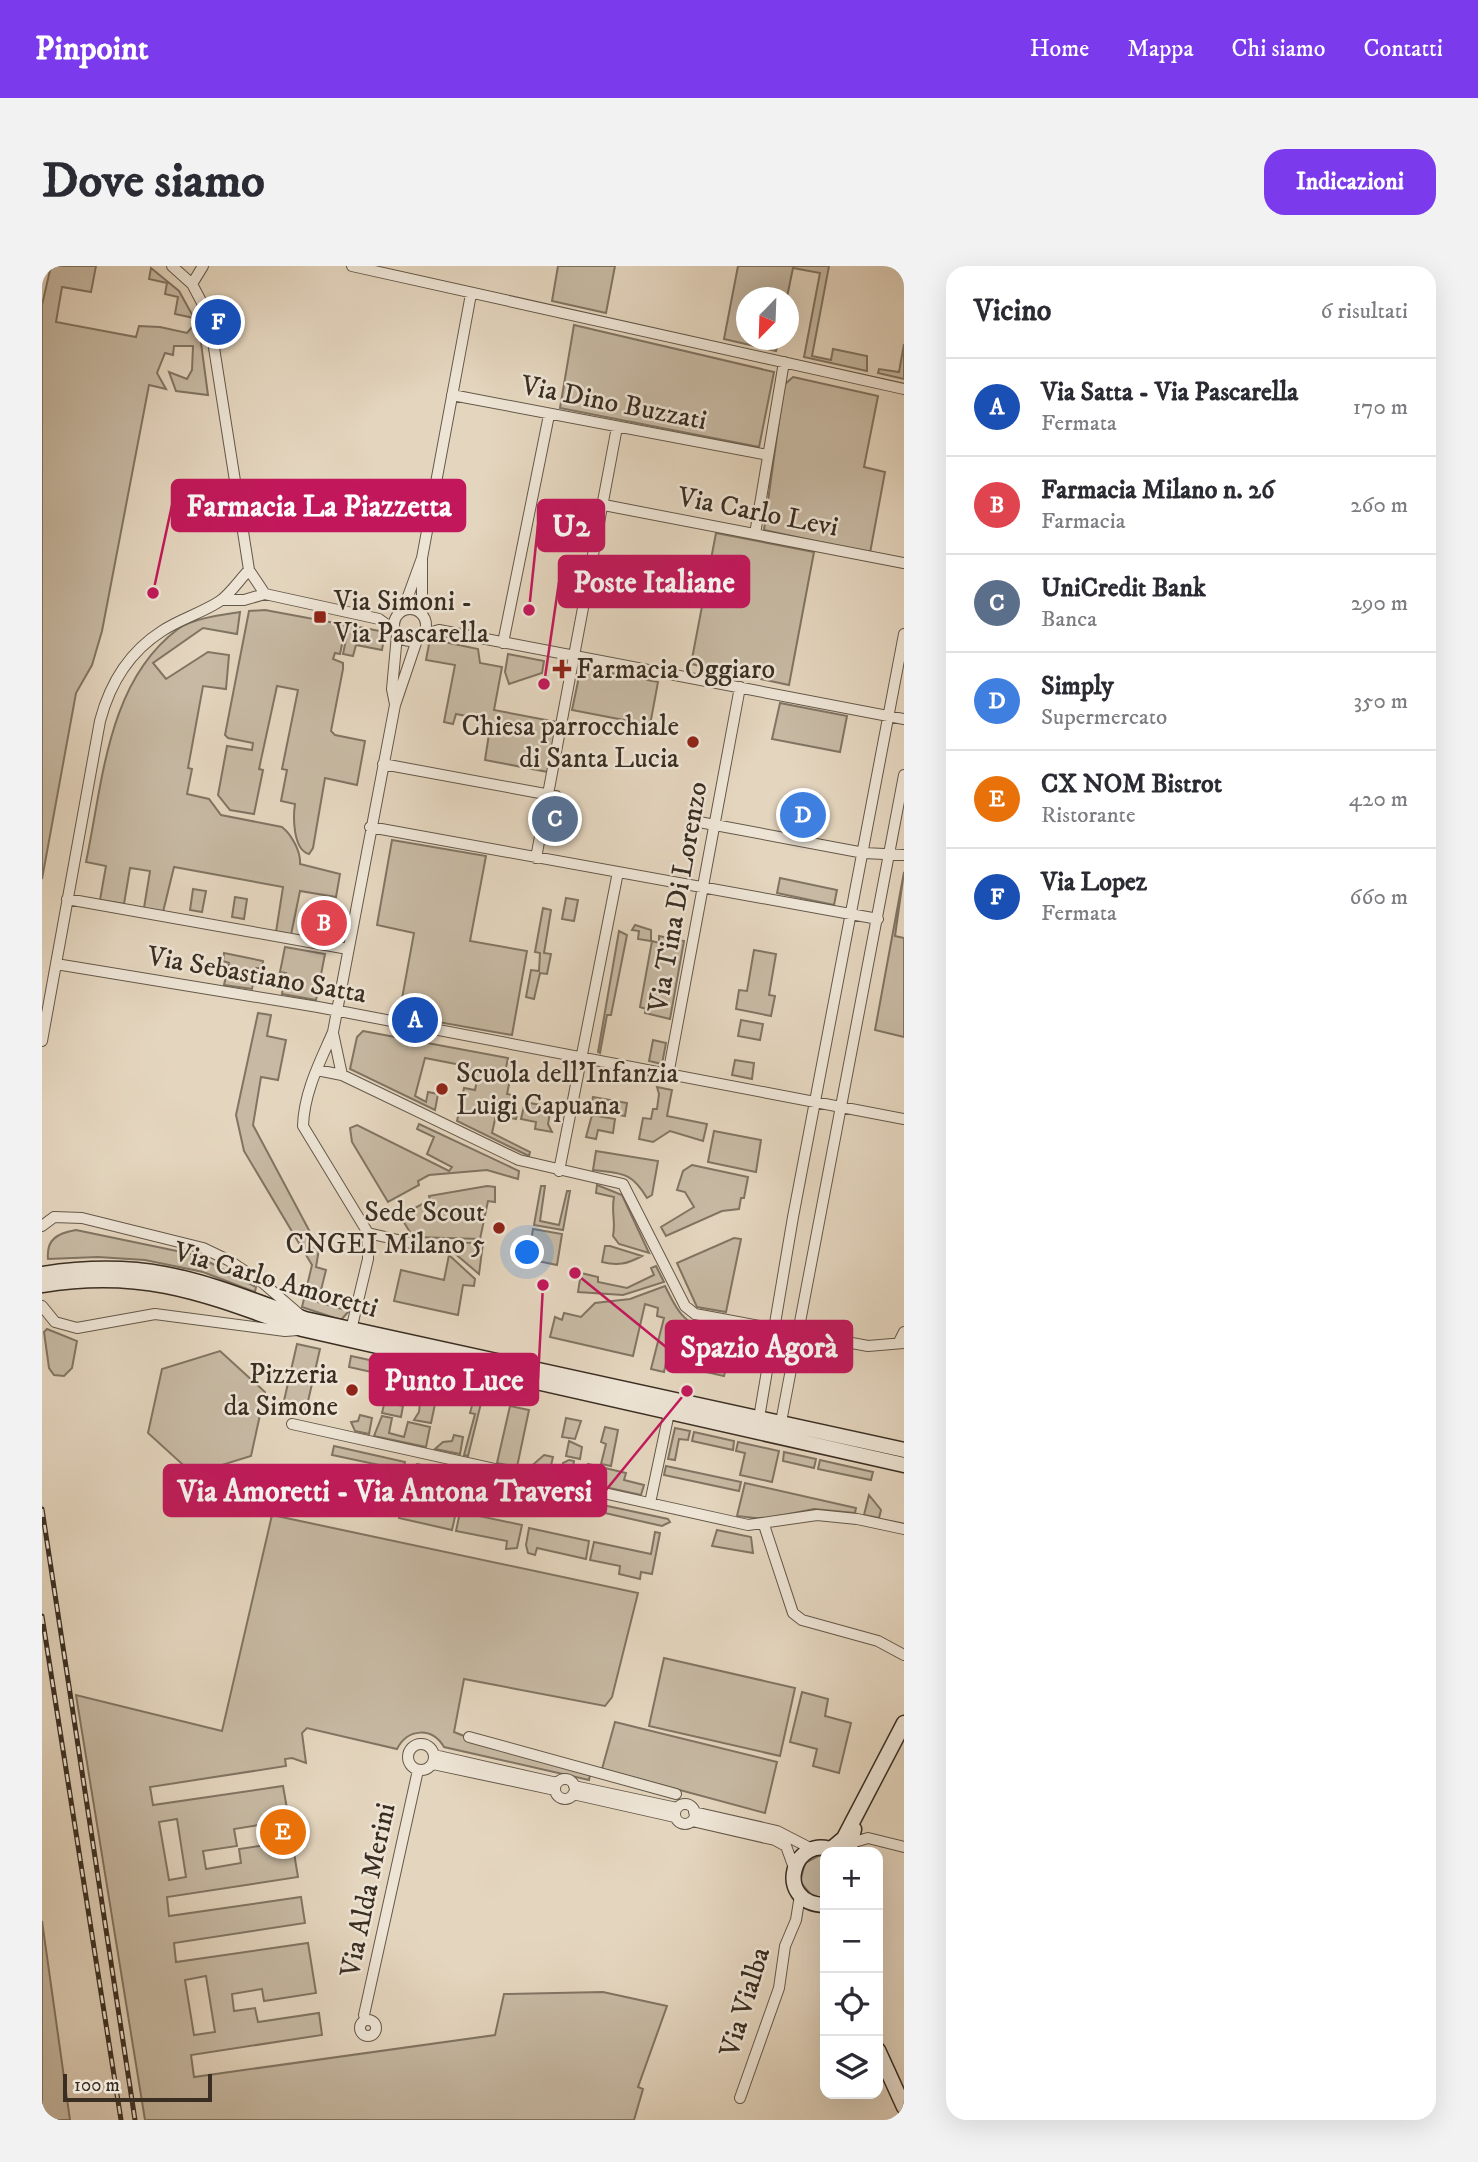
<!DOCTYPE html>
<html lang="it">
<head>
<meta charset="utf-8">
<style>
	body { margin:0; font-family:"IM FELL DW Pica",serif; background:#f2f2f3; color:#2b2b33 }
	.controls { position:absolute; right:21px; bottom:21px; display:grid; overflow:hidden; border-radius:14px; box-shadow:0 7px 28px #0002 }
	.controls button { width:63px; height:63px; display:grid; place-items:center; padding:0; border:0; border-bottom:2px solid #e1e1e2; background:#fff; color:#2b2b33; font:35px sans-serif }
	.compass { position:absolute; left:694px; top:21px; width:63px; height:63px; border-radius:50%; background:#fff; box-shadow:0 7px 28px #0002; rotate:203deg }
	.scale { position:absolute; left:21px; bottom:18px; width:149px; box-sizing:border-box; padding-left:7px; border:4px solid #3a2e22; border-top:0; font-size:19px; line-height:24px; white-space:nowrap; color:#3a2e22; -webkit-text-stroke:5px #ede4d5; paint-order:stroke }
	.you { position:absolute; left:486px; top:987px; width:24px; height:24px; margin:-18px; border:5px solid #fff; border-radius:50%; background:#1a73e8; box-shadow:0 0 0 10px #1a73e833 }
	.badge { display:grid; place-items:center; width:46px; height:46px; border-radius:50%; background:#7c3aed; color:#fff; font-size:23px; font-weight:700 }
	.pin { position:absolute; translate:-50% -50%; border:4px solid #fff; box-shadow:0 2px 7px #0006 }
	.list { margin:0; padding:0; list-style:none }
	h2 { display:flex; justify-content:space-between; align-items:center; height:91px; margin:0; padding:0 28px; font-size:30px }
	h2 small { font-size:23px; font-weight:400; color:#7c7c81 }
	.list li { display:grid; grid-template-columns:46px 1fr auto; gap:21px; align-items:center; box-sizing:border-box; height:98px; padding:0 28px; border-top:2px solid #e1e1e2 }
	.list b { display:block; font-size:26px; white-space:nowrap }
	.list p { margin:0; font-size:23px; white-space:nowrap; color:#7c7c81 }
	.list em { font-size:23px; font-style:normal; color:#7c7c81 }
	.icon { flex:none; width:38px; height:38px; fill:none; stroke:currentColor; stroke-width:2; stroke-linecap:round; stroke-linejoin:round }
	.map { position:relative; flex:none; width:862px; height:1854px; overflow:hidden; border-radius:21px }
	header { display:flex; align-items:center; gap:42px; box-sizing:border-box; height:98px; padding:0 35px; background:#7c3aed; color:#fff }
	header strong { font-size:33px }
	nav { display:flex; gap:38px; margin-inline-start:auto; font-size:24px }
	.intro { display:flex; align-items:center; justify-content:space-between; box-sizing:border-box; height:168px; padding:0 42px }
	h1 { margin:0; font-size:49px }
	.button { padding:18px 32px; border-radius:21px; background:#7c3aed; color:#fff; font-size:24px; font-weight:700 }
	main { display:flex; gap:42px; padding:0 42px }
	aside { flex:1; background:#fff; border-radius:21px; box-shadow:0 7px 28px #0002 }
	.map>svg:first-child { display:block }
</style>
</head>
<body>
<header>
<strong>Pinpoint</strong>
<nav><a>Home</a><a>Mappa</a><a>Chi siamo</a><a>Contatti</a></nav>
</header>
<div class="intro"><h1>Dove siamo</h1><a class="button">Indicazioni</a></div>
<main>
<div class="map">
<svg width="862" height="1854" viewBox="0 0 862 1854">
	<rect width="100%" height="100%" fill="#e4d5be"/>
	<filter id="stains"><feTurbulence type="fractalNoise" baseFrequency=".00286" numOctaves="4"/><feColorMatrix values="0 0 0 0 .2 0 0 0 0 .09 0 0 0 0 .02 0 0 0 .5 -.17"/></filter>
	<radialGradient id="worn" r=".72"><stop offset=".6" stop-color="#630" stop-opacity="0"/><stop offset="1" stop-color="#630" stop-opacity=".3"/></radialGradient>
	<!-- green -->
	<path fill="#c7b9a3" stroke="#807462" stroke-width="2" fill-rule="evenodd" d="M9,0H54L49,26L20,21L14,56L94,71L97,60L118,61L145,67L150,61L157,62L166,129L134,125L127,106L145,113L150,104L151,80H132L131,89L123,87L115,107L124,123L107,119L60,365L50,399L34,427L0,613V39Z
		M516,0H573L564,47L510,35Z
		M696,0H787L770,90L789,94L791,83L825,90V105L762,91L778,7L751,2L745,31L704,32V74H737L734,85L682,73Z
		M109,2L137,25L152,52L133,48L136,31L123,28L125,17L107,13Z
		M532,59L732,106L717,181L518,142Z
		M862,78V113L836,107L837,103L857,106Z
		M751,111L836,130L822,201L843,206L828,287L722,264L742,119Z
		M674,267L772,286L747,419L649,398Z
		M223,344L304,359L298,388L293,387L291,393L301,397V403L289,465L293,469L323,475L315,519L283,512L271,582L267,588C251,584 251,551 253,538L239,535L245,504L240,503L256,424L235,420L217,503L221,504L212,548L188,544L176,529L185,480L210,484L211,477L186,472L183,469L207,345Z
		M198,346L195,368L161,362L111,397L124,413L166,386L187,389L184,423L161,420L146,502L150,503L145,528L167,533L179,549L240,561C250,569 259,586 258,598L298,608L294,631L258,625L249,669L234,666L241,621L132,601L121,646L102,642L108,605L88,602L82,638L58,634L64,600L44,596C61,516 65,416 136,363C152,352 179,349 198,346Z
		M307,359L343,366L340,384L314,379L311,390L301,388Z
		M388,373L436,383L438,397L460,401L452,444L515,456L506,506L443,494L449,455L414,448L411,458L402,456L413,399L384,394Z
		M466,388L502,395L500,407L467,418L463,406Z
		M539,401L616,416L608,459L530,444Z
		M738,437L805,450L798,486L730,473Z
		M350,574L444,590L428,675L485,685L470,769L357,749L372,667L335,659Z
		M862,606L853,670L862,672V771L833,764Z
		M738,612L795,624L792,639L735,627Z
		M151,623L164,625L160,646L148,644Z
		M193,631L205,633L202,653L190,651Z
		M524,632L536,634L532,655L520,653Z
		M501,642L509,644L502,687L509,688L505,708L498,707L492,733L484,731L489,704L497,705L498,687L493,686Z
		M593,659L609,664V675L596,673L597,665L590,664Z
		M577,665L585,669L569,749H565L558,787L556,786Z
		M617,670L642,675L628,753L603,747L604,743L598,741L610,675L617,677Z
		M243,681L283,688L274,734L240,728L244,707L238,706Z
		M712,684L734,688L727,729L733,730L729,750L694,743L697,724L705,725Z
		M182,687L221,695L220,702H214L210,723L182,719L187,697L181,695Z
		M216,747L229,749L225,770L244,774L236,814L219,811L211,859L277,983L274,1001L284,1004L276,1036L307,1045L299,1054L260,1041L270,999L202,885L194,849Z
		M699,754L721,758L718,774L696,770Z
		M321,765L466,792L462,812L468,814L465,828L475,830L474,835L467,834L465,845L475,848L474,853L454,849L450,867L488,886L487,890L415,855L422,822L433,824L435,814L417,810L419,799L383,792L373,830L384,836L386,826L396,828L393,844L308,803L315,771Z
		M611,774L624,777L620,798L607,795Z
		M693,794L712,797L710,813L690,809Z
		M615,821L630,824L625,850L665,858L661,875L628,865L611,876L597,873L601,852L609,853L611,843H615L617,828Z
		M551,831L585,837L583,850L549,844Z
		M483,836L509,841L506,858L510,866L493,863L494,856L479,853Z
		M550,849L573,853L571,867L556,864L554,873L544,871Z
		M377,858L477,905L476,913L445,904L387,909L376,915L377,919L346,936L310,876L308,862L315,859L407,905L410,901L385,888L392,871L375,863Z
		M672,865L719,874L714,906L666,896Z
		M554,885L616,895L610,929L605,932C589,905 580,908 551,904Z
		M650,899L706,911L702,932H699L697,943L680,945L624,970L619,961L652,941L643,926L635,924L641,905Z
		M555,919L580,929L607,987L577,978L571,970C574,956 569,946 572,931L554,927Z
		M445,920L453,921V936L446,935L438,973L371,971L358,950L388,934L387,930Z
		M499,920H503L498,955L517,959L525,925H528L521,964L492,959Z
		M491,963L520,968L515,999L486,993Z
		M34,964L154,989L214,1021L213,1026L161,1006L103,994L56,991L6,993C4,973 16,967 34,964Z
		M692,972L699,973L684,1046L655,1041L635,997Z
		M373,976L441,977L437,1008L411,986Z
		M563,980H568L600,990C585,998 576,1000 560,996Z
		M407,989L433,1013L432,1020L421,1019L416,1049L352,1035L359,1004L402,1014Z
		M614,1000L622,1016L581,1029L536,1026L539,1007L556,1011V1016L585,1022L612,1009L609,1002Z
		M623,1020C644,1063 647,1058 692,1065L682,1110L624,1097L622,1106L609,1103L622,1052L615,1050L616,1042L603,1038L591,1090L508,1071L513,1051L520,1054L522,1047L539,1051L553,1037L588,1033Z
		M5,1063L35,1075L30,1102L22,1110L12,1109L7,1102L2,1066Z
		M255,1078L278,1083L264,1144L241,1139Z
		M178,1085L223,1126L209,1190L151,1208L106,1167L120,1103Z
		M309,1090L383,1106L381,1114L370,1111L367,1123L356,1121L354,1126L345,1124L346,1119L341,1118L343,1109L307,1101Z
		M380,1120L396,1124L389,1157L372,1154L377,1146Z
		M345,1126L354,1128L352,1138L361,1140L359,1151L340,1147Z
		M432,1132L440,1133L426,1190L422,1189L433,1148L428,1147Z
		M468,1140L487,1144L475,1201L455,1197Z
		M318,1149L330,1152L327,1168L313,1165L309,1156L316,1155Z
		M340,1150L350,1152L347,1167L362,1171L366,1156L388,1161L384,1181L332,1170Z
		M524,1152L539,1155L533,1173L520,1171Z
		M563,1161L576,1164L569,1200L559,1198L564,1178L559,1176Z
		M633,1162L648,1165L646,1174L637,1173L633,1194L626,1193Z
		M652,1166L692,1175L691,1184L650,1175Z
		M412,1169L421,1171L418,1188L393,1183L401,1176L410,1175Z
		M527,1175L540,1181L538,1193L524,1190Z
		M696,1176L737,1185L730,1216L698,1209L703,1187L694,1185Z
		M292,1180L363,1196L361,1204L290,1189Z
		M742,1186L774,1193L772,1202L741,1195Z
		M502,1189L511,1191L507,1208L485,1204Z
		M527,1194L532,1195L530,1208L542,1211L546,1198L584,1207L582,1214L602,1219L599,1229L518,1211L521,1197Z
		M778,1194L831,1206L829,1214L776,1203Z
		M375,1198L434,1211L433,1218L375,1206L372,1202Z
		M624,1200L699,1216L697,1225L622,1209Z
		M703,1217L814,1242L813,1247L772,1243L722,1253L695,1250Z
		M827,1229L839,1244L837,1252L822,1249Z
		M361,1234L414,1246L410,1264L357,1252Z
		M556,1238L626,1253L628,1256L620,1260L554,1245Z
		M418,1246L480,1259L475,1282L464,1283L465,1275L414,1265Z
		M230,1249L596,1327L570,1431L563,1440L422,1413L412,1466L456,1483L548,1509L547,1514L402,1481C390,1461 366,1462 355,1483L265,1462L260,1467L264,1497L250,1492L243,1493L244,1500L108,1521L111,1539L241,1520L247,1554L192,1563L195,1580L161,1585L164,1603L199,1597L197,1583L250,1575L256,1611L125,1631L127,1650L259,1631L263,1657L132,1677L134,1696L266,1677L274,1727L222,1735L220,1723L190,1728L192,1745L213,1742L216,1756L277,1747L280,1769L149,1789L152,1811L453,1769L462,1728L561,1726L625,1740L596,1821L601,1823L592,1854H103L34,1429L180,1465ZM135,1553L144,1611L127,1614L117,1556ZM164,1710L173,1766L152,1769L143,1714Z
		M487,1262L547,1275L544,1293L495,1282L493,1289L486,1287L484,1279Z
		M675,1264L709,1271L711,1287L670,1280Z
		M613,1266L618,1267L610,1308L599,1306L598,1313L577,1308L578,1300L548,1294L552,1276L609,1288Z
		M622,1392L753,1422L738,1490L607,1460Z
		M760,1426L786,1433L783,1450L809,1457L797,1507L771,1500L775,1483L748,1476Z
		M573,1456L735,1496L723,1547L560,1503Z
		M776,1590H783V1632L771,1631L758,1616L763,1597Z
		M0,1655L28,1854H0Z"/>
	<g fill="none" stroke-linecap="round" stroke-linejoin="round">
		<!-- street casing -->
		<g stroke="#645849" stroke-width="12">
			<path id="street" d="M130,0L150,18L167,50L205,291L207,304L223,328
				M310,0L862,123
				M150,18L161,0
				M410,129L726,189
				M562,239L862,297
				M713,268L742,96
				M179,334H202L223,328L337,353L352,364
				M352 359a16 16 0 1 1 32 0a16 16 0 1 1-32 0Z
				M361,344L380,292L429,28
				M380,347V292
				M381,369L397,364L862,453
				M461,377L507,149
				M353,438L350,423L355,369
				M341,498L514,530
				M657,556L822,587L862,589
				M328,561L836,653
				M494,592L575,161
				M25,633L306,683
				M14,698L276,741L862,853
				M291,767L300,809
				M0,775L58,455C68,417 87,386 120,365C138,353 160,347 178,335C189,327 198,313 207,304
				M275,804L300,809L477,894L581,918L643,1040L653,1048L826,1080L862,1077
				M626,809L698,421
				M517,905L576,606
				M0,960L12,951L40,952L161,982L186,994L221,1017L257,1048
				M326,967L373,978
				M0,1040L13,1056L35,1062L113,1048L243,1065L256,1064
				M309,1064L326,993V967L261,860C262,826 278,796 291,766L353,439L375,374
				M857,1076L862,1066
				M719,1157L717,1152L751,951L862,368
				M250,1158L706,1259L775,1249L815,1253L862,1263
				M734,1160L739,1156L862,509
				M608,1237L627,1147
				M722,1259L751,1347L760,1354L836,1375L862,1389
				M427,1471L634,1528
				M366 1491a13 13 0 1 1 26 0a13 13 0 1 1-26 0Z
				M392,1489L515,1517
				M391,1498L513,1524
				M513 1523a10 10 0 1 1 20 0a10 10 0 1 1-20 0Z
				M532,1520L635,1542
				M531,1528L633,1551
				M633 1548a10 10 0 1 1 20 0a10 10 0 1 1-20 0Z
				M652,1546L735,1565L770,1583
				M650,1555L733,1574L744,1580L752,1602
				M809,1577L826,1572L862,1581
				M318 1762a8 8 0 1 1 16 0a8 8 0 1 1-16 0Z
				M324,1754L322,1749L376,1504
				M698,1832L737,1722L743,1680L754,1654L758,1629"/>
		</g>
		<!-- secondary casing -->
		<g stroke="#3a2e22" stroke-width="17">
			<path id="secondary" d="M0,1008C111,991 163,1017 263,1053L862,1184
				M0,1019C104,1002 165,1029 260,1063L862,1199
				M789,1583L802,1572L862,1457
				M807,1586L812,1563
				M783,1639C730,1638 751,1563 795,1586
				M836,1784L862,1841"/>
		</g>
		<!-- street -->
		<use href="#street" stroke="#ede4d5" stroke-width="10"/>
		<!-- secondary -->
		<use href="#secondary" stroke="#ede4d5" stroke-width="14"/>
		<!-- rail casing -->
		<g stroke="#3a2e22" stroke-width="5">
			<path id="rail" d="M0,1243L93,1854
				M0,1350L79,1854"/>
		</g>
		<!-- rail -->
		<use href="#rail" stroke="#ede4d5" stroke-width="2.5" stroke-dasharray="8" stroke-linecap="butt"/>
	</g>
	<!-- markers -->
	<g fill="#8f2418" stroke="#ede4d5" stroke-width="2.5">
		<rect x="271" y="344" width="14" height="14" rx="3.5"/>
		<path d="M516.5 392.5h7v7h7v7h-7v7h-7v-7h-7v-7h7z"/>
		<circle cx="651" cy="476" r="7"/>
		<circle cx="400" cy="823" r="7"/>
		<circle cx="457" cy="962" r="7"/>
		<circle cx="310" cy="1124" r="7"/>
	</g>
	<g text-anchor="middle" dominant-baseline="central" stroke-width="5" stroke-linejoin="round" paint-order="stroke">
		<!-- street labels -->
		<g font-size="28" fill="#3a2e22" stroke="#ede4d5">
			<text transform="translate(572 137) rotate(11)">Via Dino Buzzati</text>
			<text transform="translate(716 246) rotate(11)">Via Carlo Levi</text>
			<text transform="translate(636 631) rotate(-80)">Via Tina Di Lorenzo</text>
			<text transform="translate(215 709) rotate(10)">Via Sebastiano Satta</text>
			<text transform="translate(234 1014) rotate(16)">Via Carlo Amoretti</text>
			<text transform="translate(326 1624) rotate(-78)">Via Alda Merini</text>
			<text transform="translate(703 1736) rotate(-73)">Via Vialba</text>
		</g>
		<!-- poi labels -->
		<g font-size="28" fill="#3a2e22" stroke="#ede4d5" text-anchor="start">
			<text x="292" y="335">Via Simoni -<tspan x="292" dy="32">Via Pascarella</tspan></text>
			<text x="534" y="403">Farmacia Oggiaro</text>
			<text x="637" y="460" text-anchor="end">Chiesa parrocchiale<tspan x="637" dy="32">di Santa Lucia</tspan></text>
			<text x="414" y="807">Scuola dell'Infanzia<tspan x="414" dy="32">Luigi Capuana</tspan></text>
			<text x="443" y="946" text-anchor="end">Sede Scout<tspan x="443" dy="32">CNGEI Milano 5</tspan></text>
			<text x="296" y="1108" text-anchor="end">Pizzeria<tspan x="296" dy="32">da Simone</tspan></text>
		</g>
	</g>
	<!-- callouts -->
	<path fill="none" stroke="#c2185b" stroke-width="2.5" d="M111 327L130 239M487 344L496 259M502 418L517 316M533 1007L624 1081M501 1019L496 1113M645 1125L564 1224"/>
	<g fill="#c2185b" stroke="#ede4d5" stroke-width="2.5">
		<circle cx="111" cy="327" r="7"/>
		<circle cx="487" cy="344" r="7"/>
		<circle cx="502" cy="418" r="7"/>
		<circle cx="533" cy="1007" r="7"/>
		<circle cx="501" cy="1019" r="7"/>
		<circle cx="645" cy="1125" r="7"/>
	</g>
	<g fill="#c2185b" stroke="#c2185b" stroke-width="2.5">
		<rect x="130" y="214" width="293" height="51" rx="7"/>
		<rect x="496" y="234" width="66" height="51" rx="7"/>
		<rect x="517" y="290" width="190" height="51" rx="7"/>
		<rect x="624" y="1055" width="186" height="51" rx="7"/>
		<rect x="328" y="1088" width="168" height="51" rx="7"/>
		<rect x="122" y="1199" width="442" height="51" rx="7"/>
	</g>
	<g font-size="30" text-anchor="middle" font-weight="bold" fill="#fff">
		<text x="277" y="250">Farmacia La Piazzetta</text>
		<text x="529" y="270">U2</text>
		<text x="612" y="326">Poste Italiane</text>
		<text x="717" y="1091">Spazio Agorà</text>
		<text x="412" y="1124">Punto Luce</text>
		<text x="343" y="1235">Via Amoretti - Via Antona Traversi</text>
	</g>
	<rect width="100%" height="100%" filter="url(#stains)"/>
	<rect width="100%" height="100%" fill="url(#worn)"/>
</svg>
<div class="controls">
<button>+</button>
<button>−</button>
<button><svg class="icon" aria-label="locate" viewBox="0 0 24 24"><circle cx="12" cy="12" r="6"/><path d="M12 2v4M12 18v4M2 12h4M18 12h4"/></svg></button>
<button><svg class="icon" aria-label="layers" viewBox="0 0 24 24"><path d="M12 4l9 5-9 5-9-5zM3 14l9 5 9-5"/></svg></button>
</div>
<svg class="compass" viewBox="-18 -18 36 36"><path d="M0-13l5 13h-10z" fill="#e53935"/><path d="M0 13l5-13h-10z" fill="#7c7c81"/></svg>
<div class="scale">100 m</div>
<div class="you"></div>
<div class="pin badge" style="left:373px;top:754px;background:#1a4fb4">A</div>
<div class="pin badge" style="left:282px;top:657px;background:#e0444e">B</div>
<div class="pin badge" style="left:513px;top:553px;background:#5c6f8a">C</div>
<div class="pin badge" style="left:761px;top:549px;background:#3f7fe0">D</div>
<div class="pin badge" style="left:241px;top:1566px;background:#e8710a">E</div>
<div class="pin badge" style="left:176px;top:56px;background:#1a4fb4">F</div>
</div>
<aside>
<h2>Vicino<small>6 risultati</small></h2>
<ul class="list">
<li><span class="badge" style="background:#1a4fb4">A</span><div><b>Via Satta - Via Pascarella</b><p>Fermata</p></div><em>170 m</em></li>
<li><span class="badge" style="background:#e0444e">B</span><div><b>Farmacia Milano n. 26</b><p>Farmacia</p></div><em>260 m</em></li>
<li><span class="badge" style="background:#5c6f8a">C</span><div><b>UniCredit Bank</b><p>Banca</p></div><em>290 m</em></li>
<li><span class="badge" style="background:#3f7fe0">D</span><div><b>Simply</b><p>Supermercato</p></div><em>350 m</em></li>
<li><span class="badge" style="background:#e8710a">E</span><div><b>CX NOM Bistrot</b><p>Ristorante</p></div><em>420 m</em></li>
<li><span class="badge" style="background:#1a4fb4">F</span><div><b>Via Lopez</b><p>Fermata</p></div><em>660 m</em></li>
</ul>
</aside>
</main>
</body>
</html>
